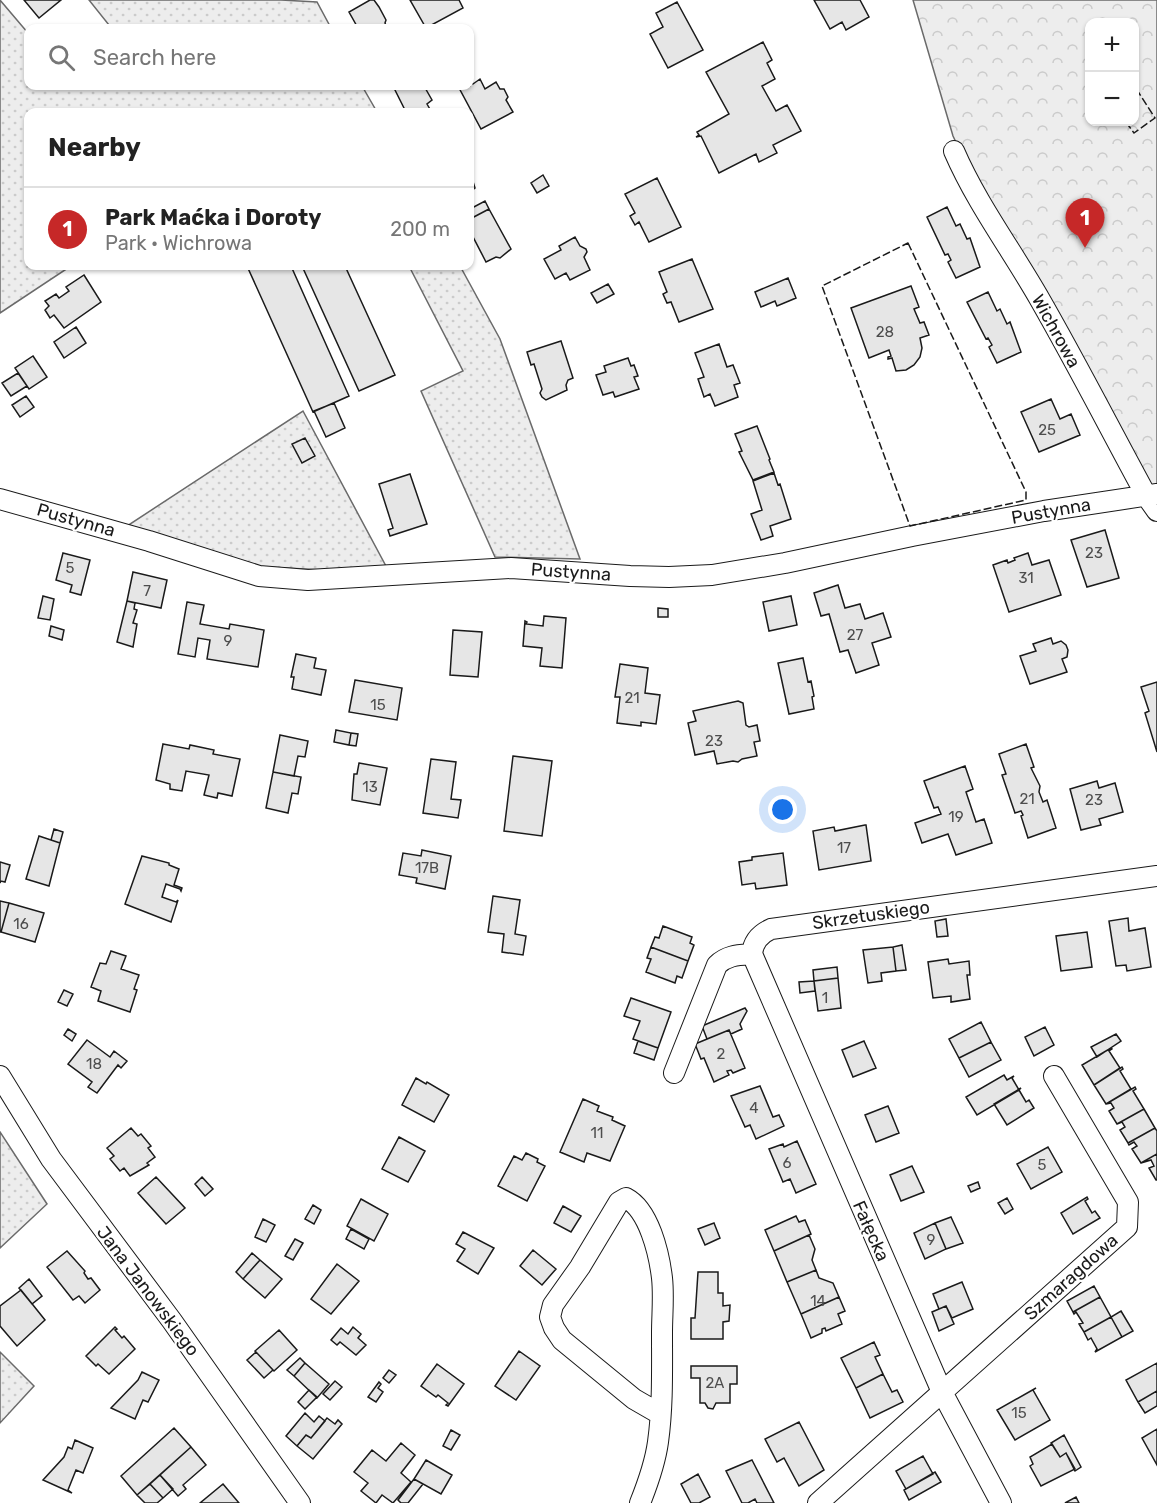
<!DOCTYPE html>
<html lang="en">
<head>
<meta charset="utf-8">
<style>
	body { margin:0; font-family:Rubik,sans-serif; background:#f6f6f6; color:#222 }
	.controls { position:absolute; right:18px; top:18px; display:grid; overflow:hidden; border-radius:12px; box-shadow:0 2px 4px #0004 }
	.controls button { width:54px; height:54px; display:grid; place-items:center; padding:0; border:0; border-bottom:2px solid #e0e0e0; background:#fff; color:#222; font:30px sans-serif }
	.you { position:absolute; left:783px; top:810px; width:21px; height:21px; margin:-15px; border:4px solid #fff; border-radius:50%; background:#1a73e8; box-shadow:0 0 0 9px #1a73e833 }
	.badge { display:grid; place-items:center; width:39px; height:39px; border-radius:50%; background:#c62828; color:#fff; font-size:20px; font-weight:700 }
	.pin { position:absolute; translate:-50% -50px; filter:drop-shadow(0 2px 3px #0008) }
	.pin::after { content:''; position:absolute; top:32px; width:21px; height:18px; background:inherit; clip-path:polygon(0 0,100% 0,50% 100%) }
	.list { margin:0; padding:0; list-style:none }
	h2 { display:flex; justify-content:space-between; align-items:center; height:78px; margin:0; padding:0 24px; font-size:26px }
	h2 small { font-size:20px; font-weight:400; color:#767676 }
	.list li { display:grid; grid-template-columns:39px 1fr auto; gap:18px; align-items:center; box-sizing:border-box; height:84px; padding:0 24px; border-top:2px solid #e0e0e0 }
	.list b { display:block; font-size:22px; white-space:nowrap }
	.list p { margin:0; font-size:20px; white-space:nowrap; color:#767676 }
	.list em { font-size:20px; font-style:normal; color:#767676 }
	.icon { flex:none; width:33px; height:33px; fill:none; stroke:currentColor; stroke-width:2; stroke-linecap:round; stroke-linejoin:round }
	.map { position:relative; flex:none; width:1157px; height:1503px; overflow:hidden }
	.search { position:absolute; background:#fff; box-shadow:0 2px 4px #0004; left:24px; top:24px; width:450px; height:66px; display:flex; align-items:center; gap:15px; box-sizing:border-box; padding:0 21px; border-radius:12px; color:#767676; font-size:22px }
	.panel { position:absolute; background:#fff; box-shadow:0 2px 4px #0004; left:24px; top:108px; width:450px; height:162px; border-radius:12px }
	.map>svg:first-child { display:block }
</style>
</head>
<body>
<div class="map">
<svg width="1157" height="1503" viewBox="0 0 1157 1503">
	<defs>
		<pattern id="grass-dots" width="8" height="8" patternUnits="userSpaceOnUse" patternTransform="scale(1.5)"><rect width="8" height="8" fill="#ededed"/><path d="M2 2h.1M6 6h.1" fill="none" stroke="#cbcbcb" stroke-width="1.8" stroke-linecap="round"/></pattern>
		<pattern id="forest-crowns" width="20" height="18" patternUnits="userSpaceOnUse" patternTransform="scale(1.5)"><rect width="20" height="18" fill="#ededed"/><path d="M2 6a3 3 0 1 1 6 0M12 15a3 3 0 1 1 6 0" fill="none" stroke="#cbcbcb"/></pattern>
	</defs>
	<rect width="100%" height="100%" fill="#fff"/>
	<!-- grass -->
	<path fill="url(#grass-dots)" stroke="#6a6a6a" stroke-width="1.5" d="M0,0L28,33V86H362L377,112H28V266H71L0,313Z
		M89,0H281L317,2L331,28H104L109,25Z
		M409,266H460L500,339L580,559L495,557L421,391L463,371Z
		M303,411L387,568L323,570L251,566L127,526Z
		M0,1132L47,1204L0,1248Z
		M0,1352L34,1386L0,1423Z"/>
	<!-- forest -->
	<path fill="url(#forest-crowns)" stroke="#6a6a6a" stroke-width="1.5" fill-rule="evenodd" d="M913,0H1157V495L986,205L953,136ZM1090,22H1134V122H1090Z"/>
	<!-- building -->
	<path fill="#e6e6e6" stroke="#1a1a1a" stroke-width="1.5" d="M24,0H61L39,18Z
		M370,0H374L379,7L386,20L385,23L387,28H358L349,12Z
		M410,0H459L463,8L426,28Z
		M814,0H860L869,17L846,30L842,22L830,29Z
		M677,2L703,50L668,68L650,34L663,27L656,13Z
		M763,42L772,60L767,63L775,79L762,86L776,111L787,105L801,131L773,145L777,153L759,162L756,154L719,173L701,136L696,137L699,135L697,132L729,114L706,72Z
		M470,78L473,84L480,79L485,89L496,82L500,89H504L508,97L506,100L513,112L481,129L458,86H470Z
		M393,86H417L418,87L424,86L432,100L427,104L431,111L406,112Z
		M470,172L475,188L470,192Z
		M543,175L549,186L537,193L531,183Z
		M657,178L681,227L649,242L639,222L635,225L630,216L635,213L625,194Z
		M485,201L489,209L470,219V209Z
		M947,207L956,226L960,224L967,239L970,238L980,267L956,278L948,262L951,260L948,254L945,255L927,217Z
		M489,209L511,249L500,258L496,257L486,262L470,231V219Z
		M575,237L580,246L586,249L587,252L584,257L590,270L570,280L566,273L555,279L544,259L561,250L559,246Z
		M692,259L713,309L679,322L671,302L667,303L663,294L667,292L659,272Z
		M247,266H291L349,396L313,412Z
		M302,266H345L395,375L359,391Z
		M84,275L101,302L64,328L54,315L50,318L45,310L49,306L45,301L56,294L59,298L69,291L66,287Z
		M788,278L796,298L777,306L775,301L761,307L755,292Z
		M608,284L614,294L597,303L591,293Z
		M911,286L919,307L914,309L920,323L924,322L929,335L920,338L922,348L920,357L914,365L906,370L896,371L892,358L888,359V357L891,356L889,350L869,358L851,308Z
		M988,292L997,311L1000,309L1007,324L1010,322L1021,352L997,363L989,347L992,345L988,338L986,339L967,302Z
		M76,327L86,343L64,358L54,342Z
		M561,341L573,378L568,380L566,385L567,390L546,400L542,397L540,393L542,389L534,364L531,365L527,352Z
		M719,344L727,367L733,365L740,383L734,385L738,397L715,406L710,394L704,397L698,379L704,377L695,353Z
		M33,356L47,377L29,389L15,368Z
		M628,358L631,366L634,365L638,376L634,377L639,389L615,397L613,392L603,395L596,375L606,372L604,366Z
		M18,373L27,386L11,396L2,383Z
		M26,396L34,407L20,417L12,405Z
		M1051,399L1060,419L1071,414L1080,435L1039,452L1021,412Z
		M334,403L345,428L326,437L314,411Z
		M757,426L770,459L769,460L774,472L753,480L739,452L742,451L735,434Z
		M305,438L315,456L302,463L292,444Z
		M774,473L778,485L780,484L791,519L770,526L773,536L761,540L751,514L762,510L753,481Z
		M410,474L427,524L390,536L388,530L393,528L379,484Z
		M1105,530L1119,578L1087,587L1071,540Z
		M63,553L90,560L81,595L70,592L72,585L56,580Z
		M1028,553L1032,565L1049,560L1061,595L1009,612L993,565L1007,560L1008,563L1015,560L1014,558Z
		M133,572L167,580L161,608L127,601Z
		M838,585L845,608L860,604L865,619L883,613L891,637L872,643L879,665L856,673L848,650L840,652L829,614L821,616L814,593Z
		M43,596L54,599L50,620L38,618Z
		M791,596L797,625L769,631L763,602Z
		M127,601L135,603L134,609L137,610L133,623L137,624L133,647L117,642Z
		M187,602L204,605L200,624L229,629L230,624L264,630L258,667L207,659L210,640L198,638L195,657L178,654Z
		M658,608L668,609V617H658Z
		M544,616L566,618L562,668L540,666L542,648L523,646L525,621L527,622L526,624L543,626Z
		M51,626L64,630L62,640L49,636Z
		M453,630L482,632L478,677L450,675Z
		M1051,638L1053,644L1061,641L1066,645L1068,650L1067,657L1062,659L1067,672L1030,684L1020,656L1036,651L1033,644Z
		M296,654L316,658L314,668L326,670L321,695L292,689L294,677H291Z
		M803,658L808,682L811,681L814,696L812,697L814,709L789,714L778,663Z
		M620,664L648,668L645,693L660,695L656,724L641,722V726L617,723L620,697H615Z
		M355,680L402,688L397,720L349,712Z
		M1157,682V752L1145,713L1149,711L1141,687Z
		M738,701L743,703L746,725L749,727L757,725L760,741L754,742L757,756L742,759L738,762L733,761L717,764L714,751L695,755L688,723L696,721L693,711Z
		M336,730L351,733L349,745L334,742Z
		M351,733L358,734L356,746L349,745Z
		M280,735L308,741L305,757L298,756L294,776L273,772Z
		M163,744L189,749L190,745L214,750L213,754L240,759L232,796L218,793L217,798L204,795L209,775L186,771L182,791L170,789V784L156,780Z
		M1026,744L1034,767L1031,768L1040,786L1039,792L1043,802L1047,800L1056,828L1028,838L1021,816L1023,815L1021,811L1015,813L1002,775L1006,774L999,754Z
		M513,756L552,761L542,836L504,831Z
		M431,759L456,762L451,799L461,800L458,818L423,813Z
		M359,763L387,768L380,805L352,800L354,774H357Z
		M965,766L973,789L966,792L976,822L984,819L992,843L956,855L948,834L922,843L915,823L941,814L938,807L934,808L924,781Z
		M273,772L301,777L298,794L292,793L288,813L266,808Z
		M1097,781L1099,788L1115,783L1123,812L1099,819L1101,825L1081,830L1070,789Z
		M865,825H866L871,861L819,870L813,831L834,827L835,831Z
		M54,829L63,832L60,843L51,840Z
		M39,836L60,843L49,886L26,879Z
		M422,850L451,856L445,889L416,883L417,878L399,875L403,853L421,856Z
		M783,853L787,885L756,889L755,883L742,885L739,862L752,860V857Z
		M142,856L169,863V865L179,869L174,885L182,888L181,891L180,889L166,884L162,897L176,902L178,900L171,922L125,904Z
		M0,862L10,865L5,882L1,881L0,883Z
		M493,896L520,900L515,934L526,936L523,955L502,952L504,934L488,932Z
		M0,901L9,903L1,932H0Z
		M9,903L44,913L35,942L1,932Z
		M1128,918L1129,931L1145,928L1151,967L1127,971L1126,965L1116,966L1109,921Z
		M946,919L948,936L937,937L935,921Z
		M663,926L692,937L690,943L694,945L688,961L651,947L655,937L659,938Z
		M1087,932L1092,967L1061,971L1056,936Z
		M902,945L906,970L896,971L893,947Z
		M651,947L688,961L682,978L677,976L675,983L646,972L651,959L647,958Z
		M893,947L896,971L881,973L882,981L868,983L863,950Z
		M111,951L126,956L121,969L139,975L134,989L137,990L130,1012L98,1001L101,991L91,987L100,963L106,964Z
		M948,959L949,964L969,961L970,975H967L970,999L951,1002V996L933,998L928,962Z
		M837,967L838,978L814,981L813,970Z
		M838,978L841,1008L818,1011L814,981Z
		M814,981L815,991L800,993L799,982Z
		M64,990L73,994L67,1006L58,1002Z
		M631,998L671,1012L658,1048L633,1039L640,1021L624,1016Z
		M745,1008L747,1011L740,1024L742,1029L731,1034L729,1030L707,1039L702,1026Z
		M981,1022L991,1042L959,1058L949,1039Z
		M1045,1027L1054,1045L1034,1056L1025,1037Z
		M68,1029L76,1034L72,1041L64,1035Z
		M729,1030L745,1068L733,1073L731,1070L727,1071L729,1075L714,1082L704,1058L701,1059L695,1044Z
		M1116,1034L1121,1041L1097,1057L1091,1047Z
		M87,1040L110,1057L114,1051L127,1061L121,1068L118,1065L97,1093L88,1087L92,1082L68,1064Z
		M638,1041L658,1048L654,1060L634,1053Z
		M864,1041L876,1068L853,1077L842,1050Z
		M991,1042L1001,1060L969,1077L959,1058Z
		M1111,1048L1112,1049L1109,1051L1120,1068L1094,1085L1082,1065Z
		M1122,1067L1123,1069L1120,1071L1131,1089L1106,1104L1094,1085Z
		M1004,1075L1007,1080L1014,1076L1012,1078L1019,1090L977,1115L966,1097Z
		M416,1078L426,1084L427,1082L449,1095L434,1122L402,1105Z
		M760,1086L773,1117L779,1115L784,1126L756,1139L750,1125L745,1127L731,1096Z
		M1135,1087L1136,1089L1133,1091L1144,1109L1117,1124L1109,1111L1114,1108L1111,1103L1106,1104Z
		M1021,1088L1019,1090L1026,1102L1029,1100L1034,1108L1007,1125L994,1104Z
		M583,1099L599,1106L597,1111L613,1117L612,1120L625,1126L610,1161L587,1153L584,1162L560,1152Z
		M888,1106L899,1133L876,1142L865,1115Z
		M1144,1109L1155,1128L1128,1143L1120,1130L1125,1127L1122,1122L1117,1124Z
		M131,1128L138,1136L141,1134L151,1146L148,1148L155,1157L147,1163L149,1165L130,1176L124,1168L120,1171L110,1159L114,1156L107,1148Z
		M1155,1128L1157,1131V1154L1141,1163L1132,1149L1137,1146L1134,1142L1129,1145L1128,1143Z
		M399,1137L425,1151L408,1182L382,1169Z
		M797,1141L816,1184L796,1193L790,1179L783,1182L769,1149L783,1144L784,1147Z
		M1048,1147L1062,1172L1031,1189L1017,1164Z
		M526,1153L538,1159L537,1162L545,1166L527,1201L498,1186L514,1156L522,1160Z
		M1157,1154V1180H1156L1149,1168L1154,1166L1151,1160L1141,1163Z
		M912,1166L924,1192L901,1201L890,1175Z
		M156,1177L185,1208L166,1224L138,1193Z
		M202,1177L213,1189L205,1196L195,1184Z
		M978,1182L980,1188L971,1192L968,1186Z
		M1087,1197L1088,1199L1085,1201L1092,1213L1095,1211L1100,1218L1073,1234L1061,1213Z
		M1007,1198L1013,1209L1005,1214L998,1203Z
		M361,1199L388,1214L374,1241L347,1226Z
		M313,1205L321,1210L314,1224L305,1219Z
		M563,1206L581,1216L571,1232L554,1223Z
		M796,1216L799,1222L805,1220L811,1234L774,1251L765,1230Z
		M951,1217L963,1243L946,1249L935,1223Z
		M263,1219L275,1225L266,1242L255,1237Z
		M714,1223L720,1238L705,1245L698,1229Z
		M935,1223L946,1249L925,1259L914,1233Z
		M351,1229L369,1239L364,1249L346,1239Z
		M463,1232L494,1248L478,1274L457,1261L465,1249L456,1244Z
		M809,1235L815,1249L812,1260L816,1270L787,1282L774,1251Z
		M295,1239L303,1243L293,1260L285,1256Z
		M533,1250L556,1269L542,1285L520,1266Z
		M67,1251L85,1271L84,1273L88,1279L91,1278L100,1290L85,1303L79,1296L73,1300L47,1267Z
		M252,1253L260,1260L243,1279L236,1272Z
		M260,1260L282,1279L265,1298L243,1279Z
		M337,1264L359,1281L331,1314L311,1299Z
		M816,1270L819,1278L833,1283L839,1297L801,1314L787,1282Z
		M698,1272H718V1293H723V1306L730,1305L729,1321L723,1322V1339H691V1318H695Z
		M29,1279L42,1296L32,1304L19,1288Z
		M962,1282L973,1309L952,1318L946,1306L939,1309L933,1294Z
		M1094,1286L1100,1297L1073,1312L1067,1301Z
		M21,1290L45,1320L17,1346L0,1326V1306Z
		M839,1297L845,1311L838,1314L842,1324L826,1331L825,1328L822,1329V1333L811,1338L801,1314Z
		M1100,1297L1111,1317L1084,1332L1079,1324L1083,1323L1076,1312L1074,1314L1073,1312Z
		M946,1306L954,1324L939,1331L932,1312Z
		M1121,1311L1133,1331L1122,1337L1111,1317Z
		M1111,1317L1122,1337L1095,1352L1097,1349L1091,1338L1088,1340L1084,1332Z
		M115,1327L117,1329L115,1330L122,1338L124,1336L135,1349L109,1374L98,1364L96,1366L86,1356Z
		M353,1327L361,1334L358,1338L366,1345L356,1355L340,1342L337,1345L331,1340L341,1328L348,1334Z
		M279,1330L297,1350L274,1371L255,1351Z
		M874,1342L880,1355L875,1357L883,1374L856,1388L841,1358Z
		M519,1351L540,1366L516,1400L495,1386Z
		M256,1352L273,1370L264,1378L247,1360Z
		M300,1358L305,1363L294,1376L287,1370Z
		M305,1363L329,1384L317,1398L294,1376Z
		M1157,1363V1391L1138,1402L1126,1380Z
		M437,1364L464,1384L448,1406L446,1405L448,1403L438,1395L436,1397L421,1386Z
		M691,1366H737V1384H730V1403H716L713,1409L708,1408L705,1403H700V1378H691Z
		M389,1370L396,1375L389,1383L383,1378Z
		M142,1372L159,1380L148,1402L143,1400L135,1419L111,1408L138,1380Z
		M883,1374L892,1392L897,1390L903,1402L870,1418L856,1388Z
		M335,1381L342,1387L330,1400L323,1394Z
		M379,1382L381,1384L378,1388L383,1392L376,1402L368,1397Z
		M1036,1388L1033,1390L1050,1420L1015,1440L997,1410Z
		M309,1390L317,1397L305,1409L298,1402Z
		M1157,1391V1406L1145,1413L1138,1402Z
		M305,1413L314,1422L319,1416L325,1421L311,1438L306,1435L297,1446L286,1436Z
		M327,1418L335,1424L338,1420L342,1424L313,1459L297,1446L306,1435L311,1438Z
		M799,1422L824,1470L799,1486L784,1458L777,1462L765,1439Z
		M174,1428L191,1447L137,1495L121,1476Z
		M1157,1429V1465L1142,1438Z
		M451,1430L460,1435L451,1450L443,1446Z
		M1064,1435L1081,1467L1075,1471L1066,1453L1060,1457L1051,1443Z
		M75,1440L93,1448L83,1473L76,1470L68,1490L72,1493L43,1480L64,1457L68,1447L72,1449Z
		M401,1443L415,1455L401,1473L411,1482L393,1503L382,1495L376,1503L361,1491L368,1483L354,1472L372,1450L386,1461Z
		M1052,1444L1060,1457L1066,1453L1075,1469L1041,1486L1030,1466L1033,1464L1030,1457Z
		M191,1447L206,1465L183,1485L186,1489L178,1496L160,1475Z
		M923,1456L933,1474L906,1489L896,1471Z
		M426,1460L452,1475L441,1494L414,1479Z
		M752,1460L774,1503H757L755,1499L748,1503H742L726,1471Z
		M935,1472L941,1482L909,1500L904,1490Z
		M698,1474L710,1497L699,1503H691L681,1484Z
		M160,1475L173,1489L163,1498L150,1484Z
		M414,1479L423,1484L408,1503H401L398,1500Z
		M150,1484L163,1498L157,1503H145L137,1495Z
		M223,1484L239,1503H200Z
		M1076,1497L1079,1503H1065Z"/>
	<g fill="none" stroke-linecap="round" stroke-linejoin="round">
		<!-- street casing -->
		<g stroke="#1a1a1a" stroke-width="22">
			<path id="street" d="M954,151C977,204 1011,249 1039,298C1077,364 1111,431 1147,497L1157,511
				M0,499L149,541L259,576L308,580L511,568L630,576L669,577L712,575L785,563L912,536L1044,511L1157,494
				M752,954L942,1392L1001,1503
				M674,1073L717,965C727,955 739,955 752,954C753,942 760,934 771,929L1157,876
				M0,1076L51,1159L172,1321L300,1503
				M640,1503C648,1483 655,1464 658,1442C663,1406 662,1369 662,1333C662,1315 664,1296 662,1278C659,1253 649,1210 626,1198L619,1202L580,1267L553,1305L550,1317L554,1328L562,1340L634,1399L660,1414
				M818,1503L1127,1227L1128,1202L1054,1076"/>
		</g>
		<!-- street -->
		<use href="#street" stroke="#fff" stroke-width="20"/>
		<!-- fence -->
		<path stroke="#1a1a1a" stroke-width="1.5" stroke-dasharray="8 3" stroke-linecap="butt" d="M1126,122L1134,133L1155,118L1137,90L1134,92
			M908,243L1026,492V500L910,526L822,286Z"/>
	</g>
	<g text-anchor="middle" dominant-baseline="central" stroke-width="4.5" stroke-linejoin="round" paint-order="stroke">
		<!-- number labels -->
		<g font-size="15" fill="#4d4d4d">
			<text x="885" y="332">28</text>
			<text x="1047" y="430">25</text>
			<text x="1094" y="553">23</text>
			<text x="70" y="568">5</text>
			<text x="1026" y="578">31</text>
			<text x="147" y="591">7</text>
			<text x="855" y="635">27</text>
			<text x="228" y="641">9</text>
			<text x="632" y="698">21</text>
			<text x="378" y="705">15</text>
			<text x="714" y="741">23</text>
			<text x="370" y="787">13</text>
			<text x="1027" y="799">21</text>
			<text x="1094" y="800">23</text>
			<text x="956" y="817">19</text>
			<text x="844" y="848">17</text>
			<text x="427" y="868">17B</text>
			<text x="21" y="924">16</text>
			<text x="825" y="998">1</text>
			<text x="721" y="1054">2</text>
			<text x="94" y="1064">18</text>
			<text x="754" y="1108">4</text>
			<text x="597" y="1133">11</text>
			<text x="787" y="1163">6</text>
			<text x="1042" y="1165">5</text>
			<text x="931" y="1240">9</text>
			<text x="818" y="1301">14</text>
			<text x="715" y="1383">2A</text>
			<text x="1019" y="1413">15</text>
		</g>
		<!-- street labels -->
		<g font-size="18" fill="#1a1a1a" stroke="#fff">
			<text transform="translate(1056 331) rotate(61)">Wichrowa</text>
			<text transform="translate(1051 511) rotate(-10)">Pustynna</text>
			<text transform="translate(76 520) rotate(16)">Pustynna</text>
			<text transform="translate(571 572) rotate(4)">Pustynna</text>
			<text transform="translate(871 915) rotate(-8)">Skrzetuskiego</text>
			<text transform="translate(871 1231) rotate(66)">Fałęcka</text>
			<text transform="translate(1071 1277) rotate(-42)">Szmaragdowa</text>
			<text transform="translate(148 1291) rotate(53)">Jana Janowskiego</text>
		</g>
	</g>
</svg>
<div class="controls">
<button>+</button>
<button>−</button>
</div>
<div class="you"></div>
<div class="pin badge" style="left:1085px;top:248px">1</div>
<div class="search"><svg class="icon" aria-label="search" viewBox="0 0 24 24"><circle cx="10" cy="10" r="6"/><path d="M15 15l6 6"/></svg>Search here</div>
<section class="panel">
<h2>Nearby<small></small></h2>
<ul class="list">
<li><span class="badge">1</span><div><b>Park Maćka i Doroty</b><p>Park · Wichrowa</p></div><em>200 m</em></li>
</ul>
</section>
</div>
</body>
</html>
